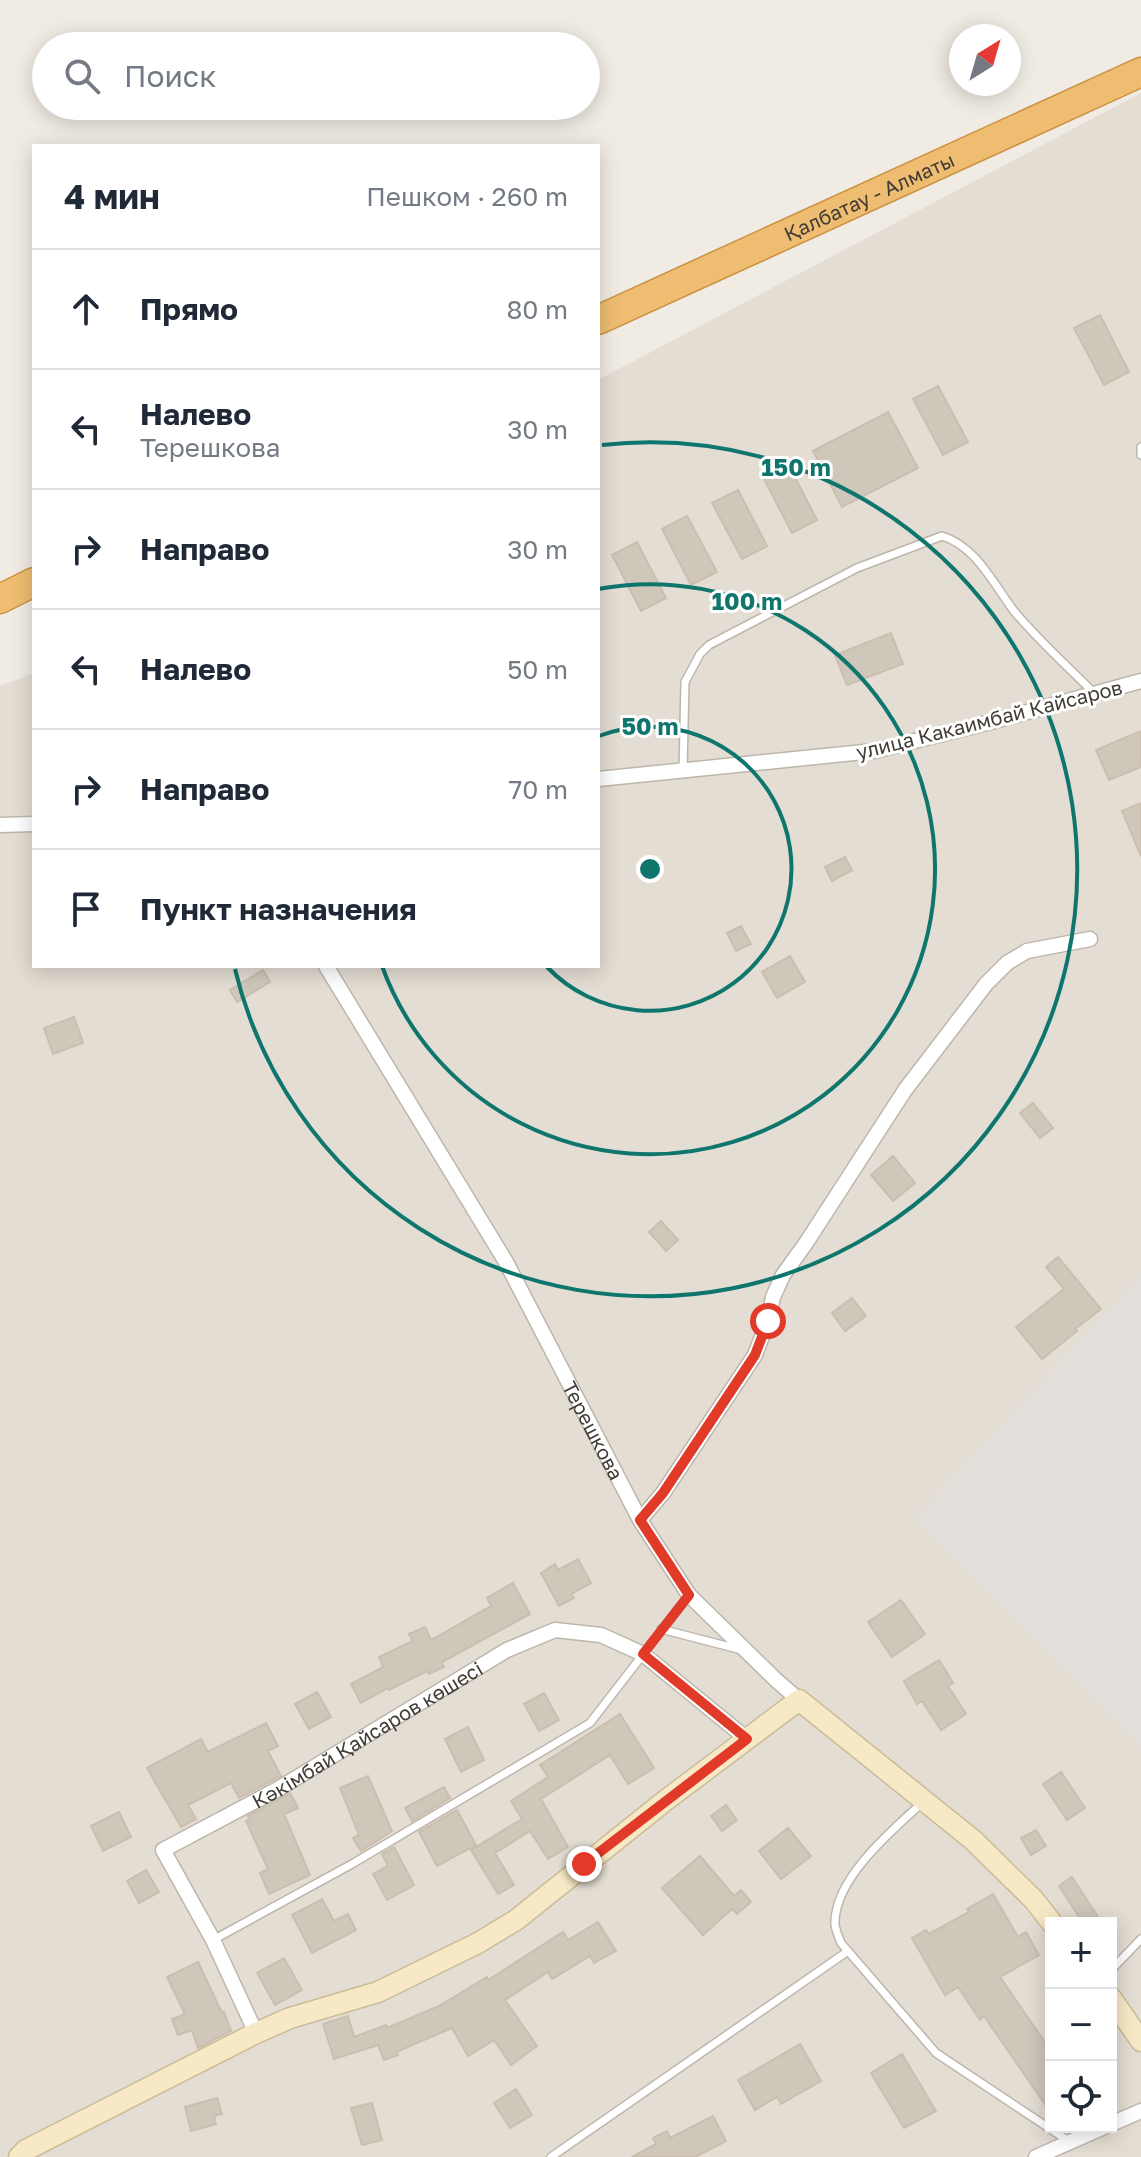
<!DOCTYPE html>
<html lang="ru">
<head>
<meta charset="utf-8">
<style>
	body { margin:0; font-family:"Golos Text",sans-serif; background:#f6f6f7; color:#1f2937 }
	.controls { position:absolute; right:24px; bottom:24px; display:grid; overflow:hidden; border-radius:0px; box-shadow:0 4px 20px #0003 }
	.controls button { width:72px; height:72px; display:grid; place-items:center; padding:0; border:0; border-bottom:2px solid #e0e1e3; background:#fff; color:#1f2937; font:40px sans-serif }
	.compass { position:absolute; left:949px; top:24px; width:72px; height:72px; border-radius:50%; background:#fff; box-shadow:0 4px 20px #0003; rotate:37deg }
	.stop { position:absolute; width:24px; height:24px; margin:-18px; border:6px solid #e23a29; border-radius:50%; background:#fff }
	.stop.end { background:#e23a29; border-color:#fff; box-shadow:0 2px 8px #0008 }
	.list { margin:0; padding:0; list-style:none }
	h2 { display:flex; justify-content:space-between; align-items:center; height:104px; margin:0; padding:0 32px; font-size:34px }
	h2 small { font-size:26px; font-weight:400; color:#747a83 }
	.list li { display:grid; grid-template-columns:52px 1fr auto; gap:24px; align-items:center; box-sizing:border-box; height:120px; padding:0 32px; border-top:2px solid #e0e1e3 }
	.list b { display:block; font-size:30px; white-space:nowrap }
	.list p { margin:0; font-size:26px; white-space:nowrap; color:#747a83 }
	.list em { font-size:26px; font-style:normal; color:#747a83 }
	.icon { flex:none; width:44px; height:44px; fill:none; stroke:currentColor; stroke-width:2; stroke-linecap:round; stroke-linejoin:round }
	.map { position:relative; flex:none; width:1141px; height:2157px; overflow:hidden }
	.search { position:absolute; background:#fff; box-shadow:0 4px 20px #0003; left:32px; top:32px; width:568px; height:88px; display:flex; align-items:center; gap:20px; box-sizing:border-box; padding:0 28px; border-radius:44px; color:#747a83; font-size:30px }
	.panel { position:absolute; background:#fff; box-shadow:0 4px 20px #0003; left:32px; top:144px; width:568px; height:824px; border-radius:0px }
	.map>svg:first-child { display:block }
</style>
</head>
<body>
<div class="map">
<svg width="1141" height="2157" viewBox="0 0 1141 2157">
	<rect width="100%" height="100%" fill="#f0ece4"/>
	<!-- residential -->
	<path fill="#e3ddd3" fill-rule="evenodd" d="M1141,93V2157H0V686L34,673V966H598V380ZM1051,1923H1111V2127H1051Z"/>
	<!-- industrial -->
	<path fill="#e2ded9" d="M1141,1275V1747L914,1519Z"/>
	<!-- building -->
	<path fill="#d0c7bb" stroke="#cabeaf" stroke-width="2" d="M1100,315L1129,372L1104,385L1074,328Z
		M938,386L968,442L943,455L913,399Z
		M888,412L918,468L842,507L813,451Z
		M788,464L817,520L792,533L763,477Z
		M738,490L767,546L742,559L712,503Z
		M687,516L717,572L691,585L662,529Z
		M637,542L666,598L641,611L612,555Z
		M891,633L903,664L847,685L835,655Z
		M1141,731V767L1109,780L1096,750Z
		M1141,803V856L1122,811Z
		M845,857L852,870L832,881L825,867Z
		M741,926L751,944L736,951L727,933Z
		M790,956L805,982L777,998L762,972Z
		M263,970L270,982L237,1002L230,990Z
		M74,1017L83,1043L53,1054L44,1028Z
		M1033,1103L1053,1128L1040,1138L1020,1113Z
		M893,1156L915,1183L893,1201L871,1175Z
		M661,1221L678,1240L666,1251L649,1232Z
		M1058,1257L1101,1309L1075,1329L1077,1331L1042,1359L1016,1327L1064,1289L1046,1267Z
		M852,1298L866,1316L845,1331L832,1313Z
		M578,1559L591,1583L571,1594L574,1598L559,1606L541,1573L555,1564L558,1570Z
		M513,1583L530,1614L442,1662L444,1667L429,1674L427,1671L389,1690L388,1688L361,1703L351,1684L383,1667L379,1657L413,1641L409,1634L425,1627L431,1640L491,1606L487,1598Z
		M901,1600L925,1634L892,1657L868,1622Z
		M939,1660L953,1683L948,1686L966,1714L941,1730L922,1701L917,1704L904,1681Z
		M317,1692L331,1717L309,1729L295,1704Z
		M544,1693L559,1720L539,1731L524,1704Z
		M620,1714L654,1768L628,1784L610,1755L541,1799L568,1847L548,1859L530,1831L495,1853L514,1885L498,1894L471,1850L522,1819L511,1801L548,1777L540,1765Z
		M266,1723L278,1746L268,1751L281,1776L239,1798L231,1783L188,1805L196,1819L181,1827L147,1768L201,1739L208,1752Z
		M468,1727L484,1760L461,1772L445,1739Z
		M1061,1772L1085,1808L1067,1820L1043,1784Z
		M368,1776L392,1831L361,1851L353,1838L359,1835L340,1788Z
		M444,1787L450,1798L412,1821L405,1808Z
		M290,1793L298,1808L284,1814L310,1875L269,1894L260,1873L268,1869L246,1821L250,1819L248,1816Z
		M726,1805L737,1820L722,1831L711,1816Z
		M457,1810L476,1845L437,1866L419,1832Z
		M119,1812L131,1837L103,1851L91,1826Z
		M788,1828L811,1856L781,1879L759,1851Z
		M1036,1830L1046,1846L1031,1855L1021,1838Z
		M394,1847L414,1885L387,1900L373,1874L388,1866L382,1854Z
		M700,1856L734,1896L741,1890L751,1902L737,1914L732,1909L703,1935L662,1888Z
		M146,1870L159,1892L139,1903L127,1881Z
		M1072,1877L1102,1923H1083L1059,1886Z
		M993,1894L1018,1937L1026,1932L1039,1955L1000,1977L1051,2051V2113L984,2016L980,2020L958,1987L945,1995L912,1938L926,1930L929,1934L969,1912L967,1909Z
		M322,1899L334,1921L348,1914L356,1930L312,1953L292,1915Z
		M598,1922L616,1951L594,1963L590,1956L552,1979L548,1972L505,2000L537,2046L511,2065L494,2040L468,2056L452,2028L396,2052L398,2055L384,2060L378,2045L334,2059L323,2024L348,2016L354,2037L386,2025L387,2028L439,2006L487,1977L488,1980L563,1932L568,1940Z
		M284,1958L302,1990L275,2005L257,1973Z
		M198,1962L222,2013L224,2012L231,2031L198,2048L192,2030L178,2035L172,2019L185,2014L167,1977Z
		M800,2044L821,2081L781,2104L777,2097L755,2110L738,2080Z
		M902,2054L936,2111L904,2128L871,2073Z
		M516,2089L532,2115L510,2128L494,2103Z
		M217,2098L222,2114L214,2116L216,2124L191,2131L185,2107Z
		M372,2103L382,2140L362,2145L351,2108Z
		M713,2116L726,2141L695,2157H632L656,2144L653,2138L667,2131L670,2138Z"/>
	<g fill="none" stroke-linecap="round" stroke-linejoin="round">
		<!-- lane casing -->
		<g stroke="#bdb6ab" stroke-width="10">
			<path id="lane" d="M1141,447V455
				M683,771L685,682L700,654L709,645L857,568L942,536C976,546 994,585 1014,611C1038,640 1067,666 1093,692
				M661,1629L742,1650
				M922,1803C891,1831 833,1880 835,1925C836,1931 839,1938 841,1943L936,2053L1070,2142
				M213,1940L352,1864L590,1723L689,1595
				M1111,1970L1141,1939
				M551,2157L848,1951"/>
		</g>
		<!-- street casing -->
		<g stroke="#bdb6ab" stroke-width="17">
			<g id="street">
				<path d="M598,779L874,751L987,723L1141,681"/>
				<path d="M0,825L34,824"/>
				<path id="s1" d="M326,966L506,1262L640,1520L689,1595L776,1680L799,1700"/>
				<path d="M640,1520L663,1493L755,1355L768,1321L773,1297L783,1275L806,1243L905,1090L986,984L1007,963L1027,951L1090,939"/>
				<path id="s2" d="M256,2033L213,1940L163,1850L278,1789L507,1650L555,1630L601,1635L643,1654L747,1739"/>
				<path d="M1111,2124L1141,2111"/>
				<path d="M1036,2157L1104,2127"/>
			</g>
		</g>
		<!-- secondary casing -->
		<g stroke="#cbbb98" stroke-width="23">
			<path id="secondary" d="M1111,1998L1141,2041
				M19,2157L26,2150L256,2033L290,2018L378,1992L478,1943L516,1920L666,1800L799,1700L973,1840L1034,1900L1052,1923"/>
		</g>
		<!-- highway casing -->
		<g stroke="#cb9143" stroke-width="31">
			<g id="highway">
				<path id="s3" d="M598,320L1141,72"/>
				<path d="M0,599L34,582"/>
			</g>
		</g>
		<!-- lane -->
		<use href="#lane" stroke="#fff" stroke-width="7"/>
		<!-- street -->
		<use href="#street" stroke="#fff" stroke-width="14"/>
		<!-- secondary -->
		<use href="#secondary" stroke="#f8e9c6" stroke-width="20"/>
		<!-- highway -->
		<use href="#highway" stroke="#eebd71" stroke-width="28"/>
	</g>
	<g fill="none" stroke-linecap="round" stroke-linejoin="round">
		<!-- route -->
		<path stroke="#e23a29" stroke-width="10" d="M584,1864L747,1739L643,1654L689,1595L640,1520L663,1493L755,1355L768,1321"/>
	</g>
	<!-- distance rings -->
	<g fill="none" stroke="#0f766e" stroke-width="4">
		<path d="M599 736A142 142 0 1 1 547 967"/>
		<path d="M598 589A285 285 0 1 1 382 966"/>
		<path d="M602 445A427 427 0 1 1 235 969"/>
	</g>
	<g text-anchor="middle" dominant-baseline="central" stroke-width="6" stroke-linejoin="round" paint-order="stroke">
		<!-- street labels -->
		<g font-size="20" fill="#413c35" stroke="#fff">
			<text stroke="none"><textPath href="#s3" startOffset="298">Қалбатау - Алматы</textPath></text>
			<text transform="translate(989 719) rotate(-14)">улица Какаимбай Кайсаров</text>
			<text stroke="none"><textPath href="#s1" startOffset="536">Терешкова</textPath></text>
			<text stroke="none"><textPath href="#s2" startOffset="440">Кәкімбай Қайсаров көшесі</textPath></text>
		</g>
	</g>
	<circle cx="650" cy="869" r="12" fill="#0f766e" stroke="#fff" stroke-width="4"/>
	<g font-size="24" text-anchor="middle" font-weight="bold" fill="#0f766e" stroke="#fff" stroke-width="6" stroke-linejoin="round" paint-order="stroke">
		<text x="796" y="476">150 m</text>
		<text x="747" y="610">100 m</text>
		<text x="650" y="735">50 m</text>
	</g>
</svg>
<div class="controls">
<button>+</button>
<button>−</button>
<button><svg class="icon" aria-label="locate" viewBox="0 0 24 24"><circle cx="12" cy="12" r="6"/><path d="M12 2v4M12 18v4M2 12h4M18 12h4"/></svg></button>
</div>
<svg class="compass" viewBox="-18 -18 36 36"><path d="M0-13l5 13h-10z" fill="#e53935"/><path d="M0 13l5-13h-10z" fill="#747a83"/></svg>
<div class="stop" style="left:768px;top:1321px"></div>
<div class="stop end" style="left:584px;top:1864px"></div>
<div class="search"><svg class="icon" aria-label="search" viewBox="0 0 24 24"><circle cx="10" cy="10" r="6"/><path d="M15 15l6 6"/></svg>Поиск</div>
<section class="panel">
<h2>4 мин<small>Пешком · 260 m</small></h2>
<ul class="list">
<li><svg class="icon" aria-label="ahead" viewBox="0 0 24 24"><path d="M12 20V5M6 11l6-6 6 6"/></svg><div><b>Прямо</b></div><em>80 m</em></li>
<li><svg class="icon" aria-label="left" viewBox="0 0 24 24"><path d="M17 20v-9H6M10 6l-5 5 5 5"/></svg><div><b>Налево</b><p>Терешкова</p></div><em>30 m</em></li>
<li><svg class="icon" aria-label="right" viewBox="0 0 24 24"><path d="M7 20v-9h11M14 6l5 5-5 5"/></svg><div><b>Направо</b></div><em>30 m</em></li>
<li><svg class="icon" aria-label="left" viewBox="0 0 24 24"><path d="M17 20v-9H6M10 6l-5 5 5 5"/></svg><div><b>Налево</b></div><em>50 m</em></li>
<li><svg class="icon" aria-label="right" viewBox="0 0 24 24"><path d="M7 20v-9h11M14 6l5 5-5 5"/></svg><div><b>Направо</b></div><em>70 m</em></li>
<li><svg class="icon" aria-label="arrive" viewBox="0 0 24 24"><path d="M6 21V4h12l-3 4 3 4H6"/></svg><div><b>Пункт назначения</b></div></li>
</ul>
</section>
</div>
</body>
</html>
